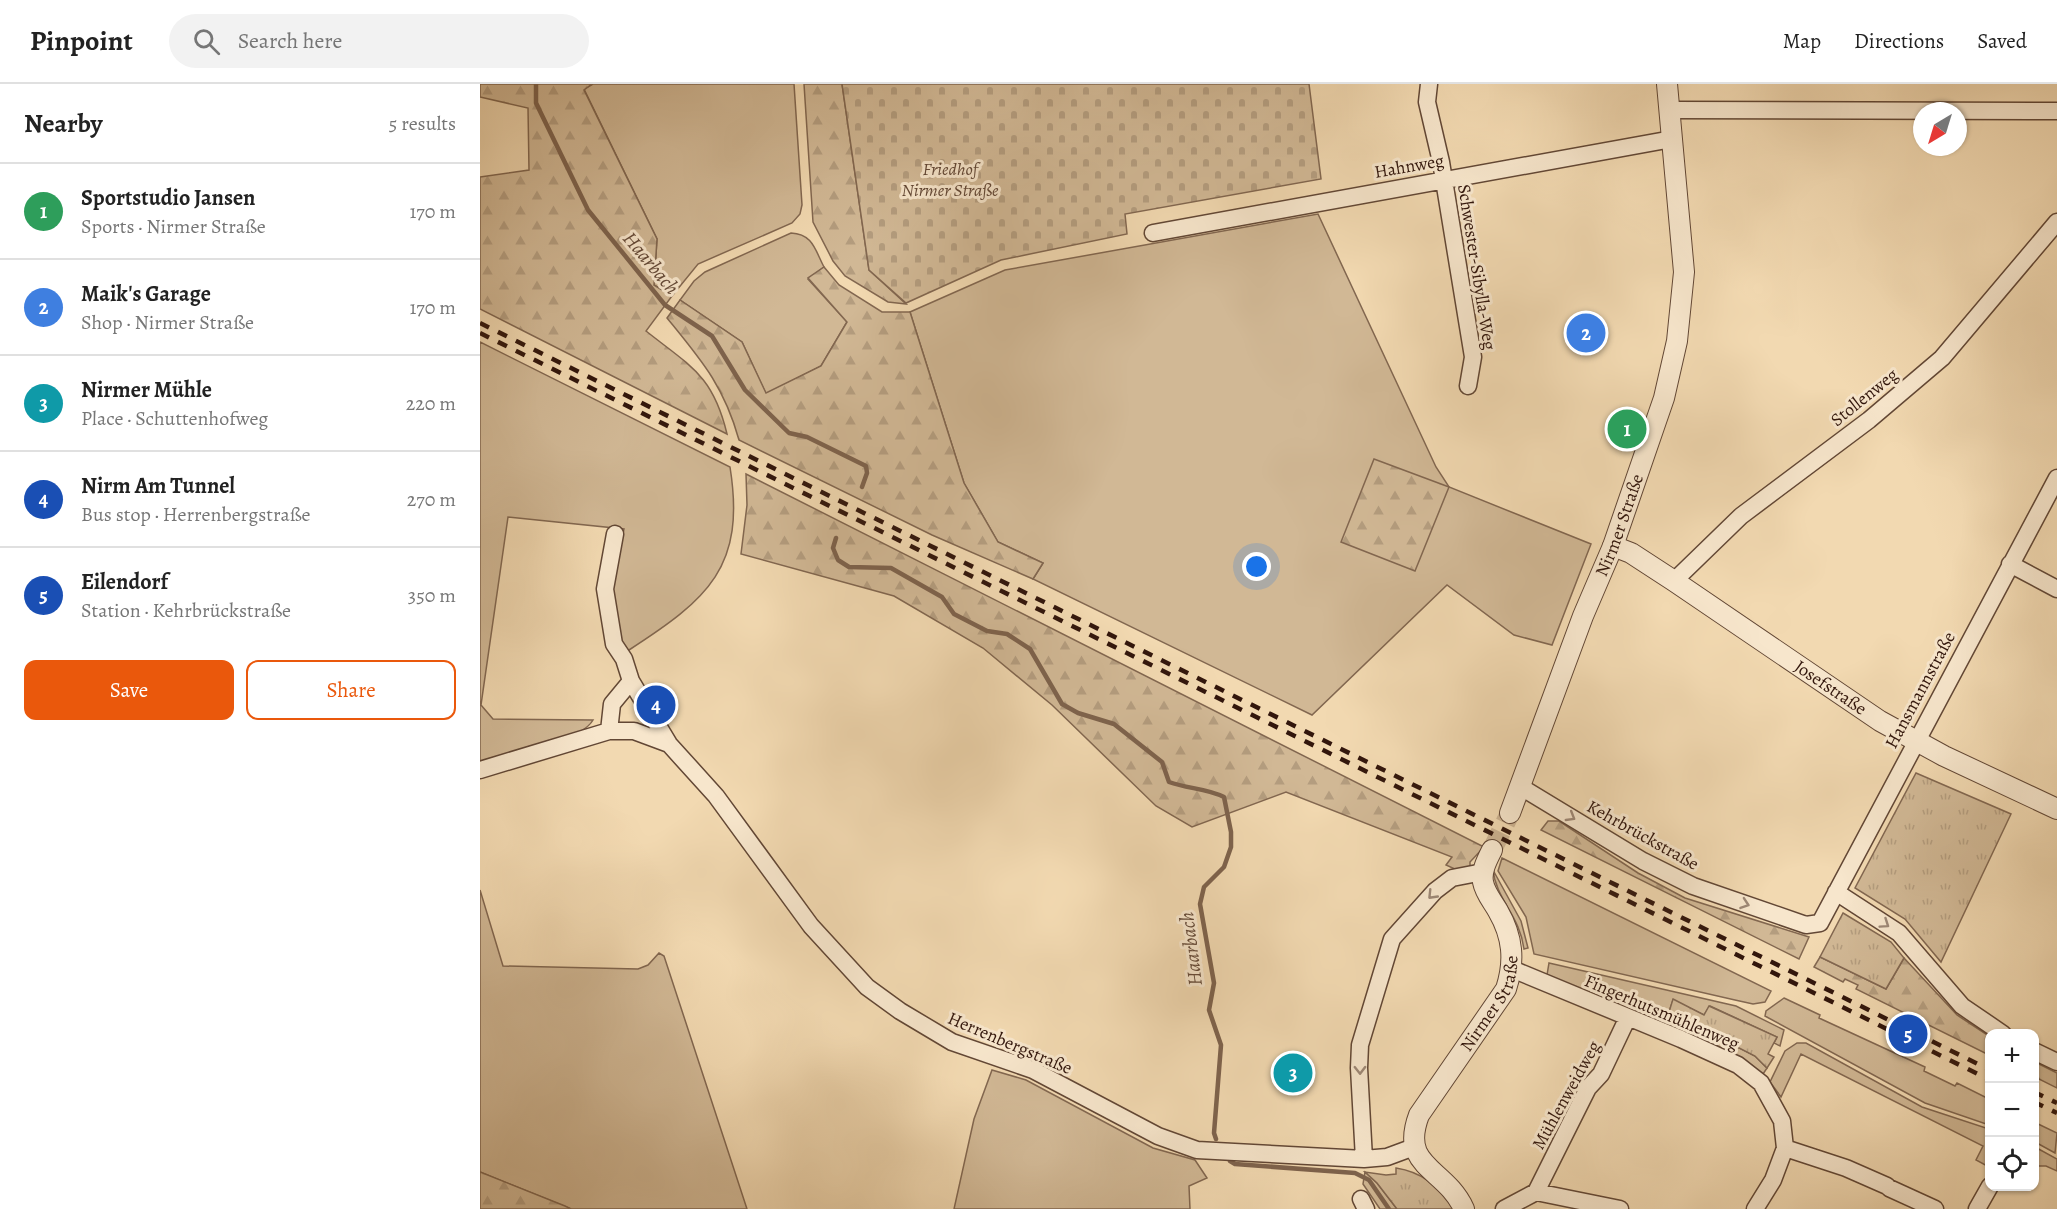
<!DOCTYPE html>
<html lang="en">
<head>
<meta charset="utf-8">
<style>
	body { margin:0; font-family:Alegreya,serif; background:#f2f2f2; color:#222 }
	.controls { position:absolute; right:18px; bottom:18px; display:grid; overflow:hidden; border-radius:12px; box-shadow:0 2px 4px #0004 }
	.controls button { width:54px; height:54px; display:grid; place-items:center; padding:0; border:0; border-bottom:2px solid #e0e0e0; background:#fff; color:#222; font:30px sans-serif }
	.compass { position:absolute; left:1433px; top:18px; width:54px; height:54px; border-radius:50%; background:#fff; box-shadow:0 2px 4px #0004; rotate:218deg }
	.you { position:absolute; left:777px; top:483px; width:21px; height:21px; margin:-15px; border:4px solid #fff; border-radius:50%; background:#1a73e8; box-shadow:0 0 0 9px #1a73e833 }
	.badge { display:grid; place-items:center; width:39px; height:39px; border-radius:50%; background:#ea580c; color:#fff; font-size:20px; font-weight:700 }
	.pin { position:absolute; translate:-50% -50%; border:3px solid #fff; box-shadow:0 2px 6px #0006 }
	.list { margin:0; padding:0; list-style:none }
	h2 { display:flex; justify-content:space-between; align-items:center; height:78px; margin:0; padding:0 24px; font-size:26px }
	h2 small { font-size:20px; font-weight:400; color:#767676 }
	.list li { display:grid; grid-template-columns:39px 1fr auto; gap:18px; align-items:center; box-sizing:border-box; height:96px; padding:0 24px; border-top:2px solid #e0e0e0 }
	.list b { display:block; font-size:22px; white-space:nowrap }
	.list p { margin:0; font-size:20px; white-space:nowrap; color:#767676 }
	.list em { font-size:20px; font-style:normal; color:#767676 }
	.actions { display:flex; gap:12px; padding:18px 24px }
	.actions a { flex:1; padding:14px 0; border:2px solid #ea580c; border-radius:12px; text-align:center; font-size:21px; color:#ea580c }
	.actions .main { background:#ea580c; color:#fff }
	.icon { flex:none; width:33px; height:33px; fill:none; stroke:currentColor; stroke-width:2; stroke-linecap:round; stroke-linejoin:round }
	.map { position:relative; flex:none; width:1577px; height:1125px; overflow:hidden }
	header { display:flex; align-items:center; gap:36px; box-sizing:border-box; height:84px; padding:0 30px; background:#fff; border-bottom:2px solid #e0e0e0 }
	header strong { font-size:28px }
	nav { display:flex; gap:33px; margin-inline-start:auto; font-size:21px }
	.search { width:420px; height:54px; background:#f2f2f2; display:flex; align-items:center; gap:15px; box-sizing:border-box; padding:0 21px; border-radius:33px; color:#767676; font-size:22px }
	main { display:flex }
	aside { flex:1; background:#fff }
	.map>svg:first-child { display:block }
</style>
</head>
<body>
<header>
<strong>Pinpoint</strong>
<div class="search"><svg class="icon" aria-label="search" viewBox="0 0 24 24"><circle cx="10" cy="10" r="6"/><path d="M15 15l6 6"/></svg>Search here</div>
<nav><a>Map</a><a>Directions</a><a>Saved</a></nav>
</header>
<main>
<aside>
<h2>Nearby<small>5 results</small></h2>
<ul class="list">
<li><span class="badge" style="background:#2e9e5b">1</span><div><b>Sportstudio Jansen</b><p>Sports · Nirmer Straße</p></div><em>170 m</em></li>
<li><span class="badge" style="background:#3f7fe0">2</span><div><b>Maik's Garage</b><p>Shop · Nirmer Straße</p></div><em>170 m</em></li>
<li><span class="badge" style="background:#0f9aa8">3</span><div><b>Nirmer Mühle</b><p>Place · Schuttenhofweg</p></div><em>220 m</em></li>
<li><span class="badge" style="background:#1a4fb4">4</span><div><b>Nirm Am Tunnel</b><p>Bus stop · Herrenbergstraße</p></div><em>270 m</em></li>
<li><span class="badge" style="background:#1a4fb4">5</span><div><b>Eilendorf</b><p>Station · Kehrbrückstraße</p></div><em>350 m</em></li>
</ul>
<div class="actions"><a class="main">Save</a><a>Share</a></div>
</aside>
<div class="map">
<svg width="1577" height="1125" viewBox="0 0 1577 1125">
	<defs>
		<pattern id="forest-firs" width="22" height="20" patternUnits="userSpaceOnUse" patternTransform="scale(1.5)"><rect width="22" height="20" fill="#d1b895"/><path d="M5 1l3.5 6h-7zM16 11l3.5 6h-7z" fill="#b49d7f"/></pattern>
		<pattern id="cemetery-stones" width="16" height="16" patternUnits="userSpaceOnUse" patternTransform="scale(1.5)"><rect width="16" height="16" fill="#d1b895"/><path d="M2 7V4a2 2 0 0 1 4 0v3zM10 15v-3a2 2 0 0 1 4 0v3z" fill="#b49d7f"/></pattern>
		<pattern id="park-tufts" width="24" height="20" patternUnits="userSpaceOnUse" patternTransform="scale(1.5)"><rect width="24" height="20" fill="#d1b895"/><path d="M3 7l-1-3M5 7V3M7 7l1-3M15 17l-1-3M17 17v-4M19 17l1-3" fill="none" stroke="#b49d7f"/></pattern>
	</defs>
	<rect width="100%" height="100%" fill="#f2d9b1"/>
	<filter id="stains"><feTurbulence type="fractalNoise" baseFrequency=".00333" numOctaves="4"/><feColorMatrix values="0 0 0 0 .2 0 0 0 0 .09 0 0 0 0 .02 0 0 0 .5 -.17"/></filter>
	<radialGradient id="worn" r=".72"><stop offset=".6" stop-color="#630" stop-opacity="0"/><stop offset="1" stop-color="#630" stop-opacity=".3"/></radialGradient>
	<!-- grass -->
	<path fill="#d1b895" stroke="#826750" stroke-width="1.5" d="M113,0H314L322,121L320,130L312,139L218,180L192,212L174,201L177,155L104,5Z
		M838,130L956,383L969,403L1111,460L1072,561L1034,551L967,501L832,631L553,495L563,479L518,458L484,399L430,228L525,186Z
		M311,149C333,150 335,166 344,183L328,195L367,238L341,282L286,310L262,258L200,216L214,197L225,188Z
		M0,258L250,383C266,483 228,515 149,566H142L131,504L144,445L28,433L1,621L13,635L113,636C101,658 26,672 0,679Z
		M1022,774L1291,907L1285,918L1273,920L1255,916L1054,870L1046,833L1018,787Z
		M1013,786L1041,837L1048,864L1044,865C1040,832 1016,815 1013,786Z
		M0,806L23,882L158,885L168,881L179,869L184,872L267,1125H91L0,1088Z
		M1069,879L1256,922L1304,946L1300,962L1294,959L1297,953L1230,922L1224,931L1193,916L1189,928L1275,972L1287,984L1283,990L1067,891Z
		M1304,914L1340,931L1339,934L1445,983L1444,987L1475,1002L1477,999L1509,1015V1041L1445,1019L1285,932L1286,927Z
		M1317,959H1326L1442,1023L1509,1045V1083L1496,1076L1503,1062L1321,970L1301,1013L1290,998L1305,967Z
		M512,986L546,996L673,1064L715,1076L727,1094L709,1102L710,1125H474L494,1035Z
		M1554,1038L1577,1049L1575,1069L1555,1058Z
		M1555,1063L1577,1075V1087L1566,1082H1555Z
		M885,1088L897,1099L917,1125H900L883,1100Z"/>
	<!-- forest -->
	<path fill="url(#forest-firs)" stroke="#826750" stroke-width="1.5" d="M0,0H112L104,6L177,155L174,201L192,212L166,247C210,282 233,291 247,350L0,225V93L49,86L48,24L0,13Z
		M324,0H362L389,186L426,220L408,218L365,192L353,177L333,138Z
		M344,183L359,201L402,228H430L484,399L518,458L563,479L553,495L452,451L259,356C244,302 222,277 187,234L200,216L262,258L286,309L341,282L367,238L328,194Z
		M894,375L969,403L935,487L861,458Z
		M266,390L1004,763L990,778V784L979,787L966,781L972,773L806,708L712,743L676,722L572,621L503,564L414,512L261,470L267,421Z
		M1068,737H1079L1158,789L1205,814L1329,853L1319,875L1061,746Z
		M1340,873L1406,905L1424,874L1477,931L1509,952V971L1376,905L1378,901L1365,895L1363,898L1334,883Z
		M1555,978L1577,989V1004L1555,993Z
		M0,1088L85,1122L91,1125H0Z"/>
	<!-- cemetery -->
	<path fill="url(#cemetery-stones)" stroke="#826750" stroke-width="1.5" d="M362,0H829L841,95L645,130L647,150L521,176L426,219L389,186Z"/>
	<!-- park -->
	<path fill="url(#park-tufts)" stroke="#826750" stroke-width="1.5" d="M1436,689L1531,730L1461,878L1425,835L1375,804Z
		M1363,829L1411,858L1424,874L1406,905L1340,873Z
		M1193,915L1224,931L1229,922L1297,953L1288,970L1294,973L1287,984L1275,972L1189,928Z
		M916,1084C942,1088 960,1102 973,1125H917L897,1099L885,1088L906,1091L916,1090Z"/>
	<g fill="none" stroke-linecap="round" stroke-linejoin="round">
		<!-- stream -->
		<path stroke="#7e634d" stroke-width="4.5" d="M56,0V19L108,126L185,221L232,252L265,306L309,349L327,353L386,382L387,389L382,403
			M356,454L353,464L358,476L369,483L411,484L462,513L474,530L507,547L527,550L550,565L582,620L598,629L634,640L682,678L689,698C708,705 726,704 744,713L751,748V763L744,783L724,803L720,820L734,899L729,926L741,961L734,1049L736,1055
			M750,1077L755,1080L875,1089L889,1096L909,1125"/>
		<!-- tertiary-tunnel -->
		<path stroke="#ccb290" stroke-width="20" stroke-dasharray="20 10" stroke-linecap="butt" d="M1012,766L1030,729"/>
		<!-- minor casing -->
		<g stroke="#624735" stroke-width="19">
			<path id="minor" d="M949,0L947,18L961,78L993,273L988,302
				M1190,26L1577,27
				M673,149L1192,55
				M135,450L125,505L134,560L144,575L151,597
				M1530,480L1577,505
				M1194,497L1261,432L1389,336L1462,274L1577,138
				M129,647L132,620L151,597L189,660L236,712L331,842L387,903L420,927L472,958L553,986L678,1052L717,1066L884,1075L907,1073L934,1063
				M0,686L129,647H154L189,660
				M1041,703L1163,777L1213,802L1326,841L1340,839L1577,394
				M1356,808L1419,849L1482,922L1523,950
				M1032,885L1201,955L1258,981L1281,999L1302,1037L1305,1064L1293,1096L1275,1125
				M1554,967L1577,978
				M1305,1064L1366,1084L1407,1102
				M884,1075L879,984L880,961L912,855L955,807L972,794L1003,788
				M1409,1104L1455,1125
				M1056,1108L1140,1125
				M881,1115L886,1125
				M1024,1125L1056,1108L1108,1004L1121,990L1148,933
				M1497,1125L1510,1102"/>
		</g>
		<!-- tertiary casing -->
		<g stroke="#624735" stroke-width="22">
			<g id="tertiary">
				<path id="s1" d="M1133,462L1151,469L1194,497L1400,637L1464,672L1577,725"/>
				<path id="s2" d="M1030,729L1103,532L1133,462L1184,314L1197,257L1204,188L1187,0"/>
				<path id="s3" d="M984,1125C965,1083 919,1084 939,1031L1026,905C1035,877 1033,853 1018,827C1013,818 1005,809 1003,798C1001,787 1007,776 1012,766"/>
			</g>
		</g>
		<!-- minor -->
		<use href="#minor" stroke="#f7e6cc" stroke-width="16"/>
		<!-- tertiary -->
		<use href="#tertiary" stroke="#f7e6cc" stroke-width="20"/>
		<!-- rail -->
		<path stroke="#32160c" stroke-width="4.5" stroke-dasharray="10 10" stroke-linecap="butt" d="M0,239L1510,986
			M0,249L1510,996
			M1554,1008L1577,1019
			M1554,1018L1577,1029"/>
	</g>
	<!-- one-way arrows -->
	<defs><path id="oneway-chevron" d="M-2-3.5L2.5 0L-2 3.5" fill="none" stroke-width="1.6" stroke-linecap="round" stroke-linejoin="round" transform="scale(1.5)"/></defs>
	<g stroke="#9e8876">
		<use href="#oneway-chevron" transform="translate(1091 733) rotate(31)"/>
		<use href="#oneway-chevron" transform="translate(952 811) rotate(134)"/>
		<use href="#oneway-chevron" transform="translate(1265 820) rotate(19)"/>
		<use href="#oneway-chevron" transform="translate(1405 840) rotate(34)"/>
		<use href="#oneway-chevron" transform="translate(880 986) rotate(89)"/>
	</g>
	<g text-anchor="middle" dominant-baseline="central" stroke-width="6" stroke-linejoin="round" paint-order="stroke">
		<!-- street labels -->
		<g font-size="18" fill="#32160c" stroke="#f7e6cc">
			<text transform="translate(929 82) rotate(-10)">Hahnweg</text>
			<text transform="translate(997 183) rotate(81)">Schwester-Sibylla-Weg</text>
			<text transform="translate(1384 313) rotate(-39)">Stollenweg</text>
			<text stroke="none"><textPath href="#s2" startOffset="308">Nirmer Straße</textPath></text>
			<text stroke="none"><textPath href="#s1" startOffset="260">Josefstraße</textPath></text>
			<text transform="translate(1440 606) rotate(-62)">Hansmannstraße</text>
			<text transform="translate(1163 751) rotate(29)">Kehrbrückstraße</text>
			<text stroke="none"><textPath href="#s3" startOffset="246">Nirmer Straße</textPath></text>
			<text transform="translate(1182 928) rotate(23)">Fingerhutsmühlenweg</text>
			<text transform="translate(530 959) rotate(23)">Herrenbergstraße</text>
			<text transform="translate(1086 1011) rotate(-61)">Mühlenweidweg</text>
		</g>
		<!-- park labels -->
		<g font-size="18" font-style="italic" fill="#624735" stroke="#f7e6cc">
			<text x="470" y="85">Friedhof<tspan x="470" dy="21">Nirmer Straße</tspan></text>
		</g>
		<!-- water labels -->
		<g font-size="20" font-style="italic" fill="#654a38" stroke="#f7e6cc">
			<text transform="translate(171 179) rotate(50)">Haarbach</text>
			<text transform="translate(711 865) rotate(-97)">Haarbach</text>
		</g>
	</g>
	<rect width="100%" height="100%" filter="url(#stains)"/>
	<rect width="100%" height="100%" fill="url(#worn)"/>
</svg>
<div class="controls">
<button>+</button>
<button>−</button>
<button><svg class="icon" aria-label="locate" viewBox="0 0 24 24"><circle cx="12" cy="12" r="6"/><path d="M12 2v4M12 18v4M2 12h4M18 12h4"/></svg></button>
</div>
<svg class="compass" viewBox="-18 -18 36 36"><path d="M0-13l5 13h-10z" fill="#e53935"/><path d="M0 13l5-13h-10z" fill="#767676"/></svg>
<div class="you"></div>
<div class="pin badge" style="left:1147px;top:345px;background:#2e9e5b">1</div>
<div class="pin badge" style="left:1106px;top:249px;background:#3f7fe0">2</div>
<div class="pin badge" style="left:813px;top:989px;background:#0f9aa8">3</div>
<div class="pin badge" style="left:176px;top:621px;background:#1a4fb4">4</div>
<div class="pin badge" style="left:1428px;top:950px;background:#1a4fb4">5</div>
</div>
</main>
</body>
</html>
